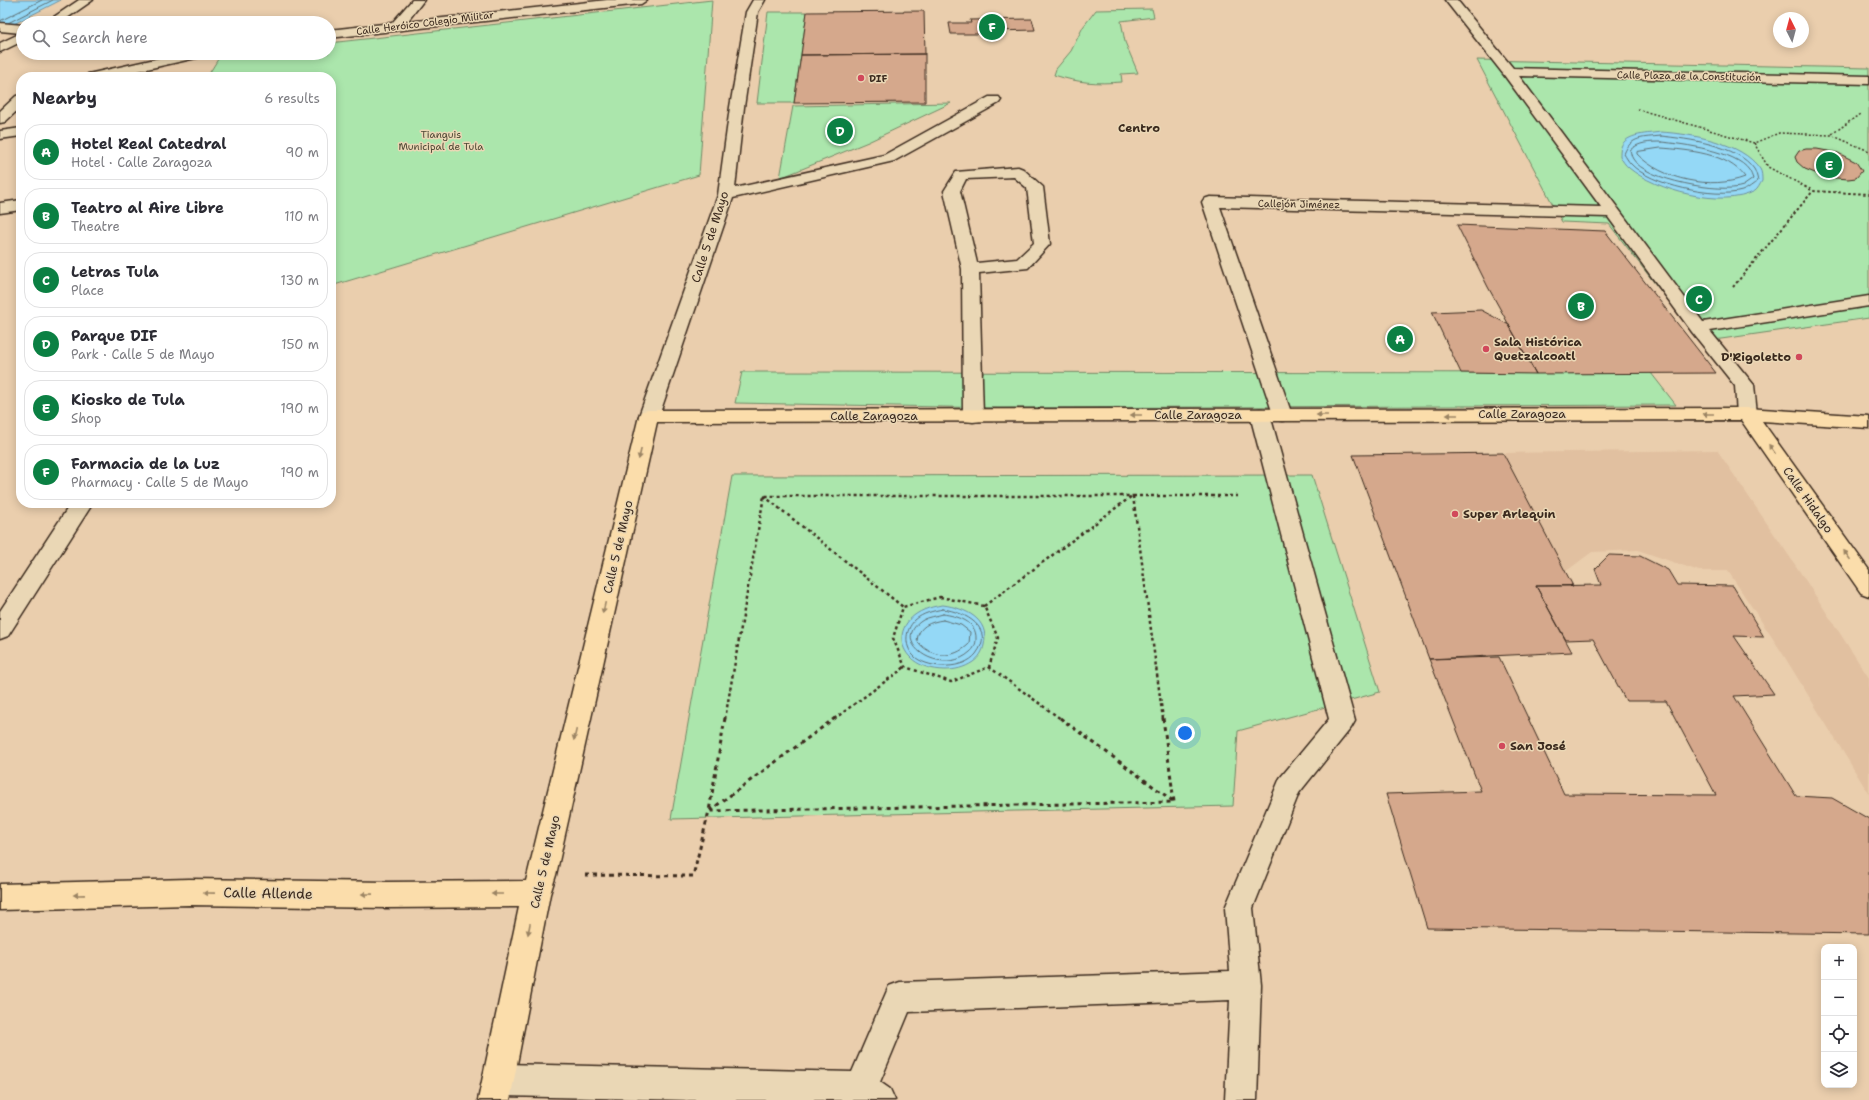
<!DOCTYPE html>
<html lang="en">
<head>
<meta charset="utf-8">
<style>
	body { margin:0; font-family:"Shantell Sans",sans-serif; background:#f2f2f3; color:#2b2b33 }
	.controls { position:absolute; right:12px; bottom:12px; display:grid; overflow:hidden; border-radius:8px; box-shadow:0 2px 10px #0003 }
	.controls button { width:36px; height:36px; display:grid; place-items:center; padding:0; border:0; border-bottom:1px solid #e1e1e2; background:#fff; color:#2b2b33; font:20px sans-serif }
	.compass { position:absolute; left:1773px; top:12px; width:36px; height:36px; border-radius:50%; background:#fff; box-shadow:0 2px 10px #0003; rotate:354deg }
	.you { position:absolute; left:1185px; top:733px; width:14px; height:14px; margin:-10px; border:3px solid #fff; border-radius:50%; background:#1a73e8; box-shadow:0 0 0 6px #1a73e833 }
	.badge { display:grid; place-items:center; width:26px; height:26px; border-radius:50%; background:#0b8043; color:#fff; font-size:13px; font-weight:700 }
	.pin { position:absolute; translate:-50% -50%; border:2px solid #fff; box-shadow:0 1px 4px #0006 }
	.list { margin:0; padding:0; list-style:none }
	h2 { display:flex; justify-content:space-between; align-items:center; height:52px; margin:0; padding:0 16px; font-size:17px }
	h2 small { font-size:13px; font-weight:400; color:#7c7c81 }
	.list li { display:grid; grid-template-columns:26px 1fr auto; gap:12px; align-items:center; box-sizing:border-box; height:56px; margin:0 8px 8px; padding:0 8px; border:1px solid #e1e1e2; border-radius:16px }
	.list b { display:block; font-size:15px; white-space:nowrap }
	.list p { margin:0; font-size:13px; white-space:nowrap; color:#7c7c81 }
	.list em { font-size:13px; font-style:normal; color:#7c7c81 }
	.icon { flex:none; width:22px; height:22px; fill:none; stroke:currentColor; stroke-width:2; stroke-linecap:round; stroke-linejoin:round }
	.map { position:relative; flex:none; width:1869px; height:1100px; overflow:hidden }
	.search { position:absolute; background:#fff; box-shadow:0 2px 10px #0003; left:16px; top:16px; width:320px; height:44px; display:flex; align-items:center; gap:10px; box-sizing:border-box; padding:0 14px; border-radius:22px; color:#7c7c81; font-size:15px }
	.panel { position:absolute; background:#fff; box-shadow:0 2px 10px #0003; left:16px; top:72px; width:320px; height:436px; border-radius:16px }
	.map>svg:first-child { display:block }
</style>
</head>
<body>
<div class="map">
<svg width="1869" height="1100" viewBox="0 0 1869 1100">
	<rect width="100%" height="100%" fill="#eacead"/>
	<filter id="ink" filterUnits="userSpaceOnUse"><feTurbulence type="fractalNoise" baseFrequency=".025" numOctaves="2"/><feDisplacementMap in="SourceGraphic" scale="8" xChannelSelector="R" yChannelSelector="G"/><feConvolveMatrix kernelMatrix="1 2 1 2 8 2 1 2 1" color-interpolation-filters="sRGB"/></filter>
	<g filter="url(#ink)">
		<!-- built -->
		<path fill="#e1c0a0" d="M1717,450L1800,572L1869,678V794L1781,651L1728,571H1699L1638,550L1592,552L1565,572L1503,453Z"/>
		<!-- green -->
		<path fill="#abe6ac" stroke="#738865" d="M712,0L699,175L331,286V77H207L220,56L244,53H329V43Z
			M1152,9L1154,17L1121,21L1125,42L1138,73L1121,74L1122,82C1096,84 1079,83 1054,75L1056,69L1071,51L1083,27L1096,10Z
			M768,12H807L794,103H757Z
			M1477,60L1869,68V318L1700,342L1609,224L1562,222Z
			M951,103L868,142L780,178L793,106Z
			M742,372L1651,373L1676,405L999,408L735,403Z
			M1312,475L1380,692L1238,731L1233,806L671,819L732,476Z"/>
		<!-- water -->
		<path fill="#94d8f6" stroke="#7092a0" d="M0,0H61L0,31Z
			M1661,132C1691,134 1742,142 1760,169C1762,172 1762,177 1762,181C1760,184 1758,189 1755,191C1723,209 1655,190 1629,168C1625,165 1622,160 1620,156C1620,153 1620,149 1621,147C1626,133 1649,134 1661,132Z
			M943,605C965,608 990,619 984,645C983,651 979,658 973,662C964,668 955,670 945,670C891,669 885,612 943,605Z"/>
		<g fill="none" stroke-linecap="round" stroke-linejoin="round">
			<!-- shore -->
			<path stroke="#5f7074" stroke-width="1" d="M0,21L42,0
				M8,23L53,0
				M1661,136C1688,139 1738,145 1754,169C1756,172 1757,177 1758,181C1753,184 1748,189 1742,191C1715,199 1650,185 1631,164C1628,161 1626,157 1624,154C1631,136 1643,138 1661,136Z
				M1661,142C1683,144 1736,151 1749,170C1751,173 1752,176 1753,179C1750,181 1746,184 1743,186C1721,194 1645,180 1633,159C1631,156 1631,153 1630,150C1639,142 1650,142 1661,142Z
				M1661,148C1688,150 1728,153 1745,177C1712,190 1662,180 1637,154V152Z
				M943,609C965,612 996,628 976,654C963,670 931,669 916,658C904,648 904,631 915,620C923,613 933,611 943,609Z
				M943,614C957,616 977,621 976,639C976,644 974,649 970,652C942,678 887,642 923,620C928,617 937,616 943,614Z
				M943,620L961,625L970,632L969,644C953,660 931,658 917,641C918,626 930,622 943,620Z"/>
		</g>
		<!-- building -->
		<path fill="#d5a88c" stroke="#3b2a1e" d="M924,11L925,54L801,55L807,12Z
			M1032,19L1035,30L995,31L996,34H951L949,23H971L970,20Z
			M925,54V102L794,103L801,55Z
			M1806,149H1817L1838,153L1856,162L1862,171L1856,178L1848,179L1825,177L1805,169L1797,162L1795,157L1799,151Z
			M1457,225L1605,231L1716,373L1536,374L1488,287Z
			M1481,310L1509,325L1536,374L1461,373L1432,312Z
			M1503,453L1573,586H1536L1572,652L1429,659L1353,455Z
			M1609,555L1640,556L1668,570L1677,585L1733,586L1764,637L1734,636L1774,694L1734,696L1796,796L1832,798L1869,819V934L1427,928L1386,794L1481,791L1429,659L1499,657L1564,794L1716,795L1666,701H1626L1593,639L1566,640L1536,586L1601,585L1595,569Z"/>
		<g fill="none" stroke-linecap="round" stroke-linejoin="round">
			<!-- minor casing -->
			<g stroke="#3b2a1e" stroke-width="3">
				<path id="minor" d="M79,0H93L60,23H45Z
					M412,0H424L407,22L607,0H647L641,4L329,38V30L392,23Z
					M753,0H765L758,12L744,107L735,188L884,155L989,97H999L1001,100L999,103L894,161L733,198L659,416L656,421L649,422L642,421L639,416L718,195L730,107L746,12Z
					M1445,0H1457L1513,68L1869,76V84L1519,76L1703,322L1869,296V306L1710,331L1754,385L1757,414L1754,418L1747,420L1740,418L1737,414L1735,386L1692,332L1608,217L1220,207L1292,415L1289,420L1282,421L1275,420L1202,202L1204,199L1210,197L1601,207L1504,75Z
					M0,23L23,25V41L0,52V43L21,33L0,31Z
					M182,53H207L205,56L111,77H86L88,74Z
					M21,95V107L5,122L0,123V111L16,96Z
					M21,128V136L0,139V131Z
					M1018,167L1023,169L1043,187L1050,244L1028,268L979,273L983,416L980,421L973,422L966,421L963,416L962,269L944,191L956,172ZM1014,177L1027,188L1034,243L1017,259L977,263L960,191L966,179Z
					M21,200V210L0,213V203Z
					M1260,409L1267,410L1270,415L1355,721L1351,728L1299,793L1253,908L1261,985L1257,1100H1225L1230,1000L909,1012L880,1082L890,1089L895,1100H689L499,1096L488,1091L483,1080L488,1069L499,1064L852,1072L889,986L900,982L1230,971L1225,908L1280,778L1329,719L1250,415L1253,410Z
					M71,503H93L8,636L0,639V611Z"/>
			</g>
			<!-- major casing -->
			<g stroke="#3b2a1e" stroke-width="3">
				<path id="major" d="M1747,408L1869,416V428L1762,421L1869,570V596L1861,593L1741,420L657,422L556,875L550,894L510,1100H478L519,907L387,908L189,905L0,910V884L189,879L387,882L526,881L639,416L642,411L649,410Z"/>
			</g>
			<!-- path-far3 -->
			<path stroke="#3b2a1e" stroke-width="1.5" stroke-dasharray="2 2" stroke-linecap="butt" d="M1637,109L1754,143
				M1832,134L1860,114
				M1802,185L1768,167L1754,143L1779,133L1831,135L1869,151"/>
			<!-- path-far2 -->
			<path stroke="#3b2a1e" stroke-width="2" stroke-dasharray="2.5 2.5" stroke-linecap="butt" d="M1800,184L1813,191L1869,194
				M1733,287L1813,191"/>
			<!-- path-far1 -->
			<path stroke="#3b2a1e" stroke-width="2.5" stroke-dasharray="3 3" stroke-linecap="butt" d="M764,496L903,607
				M1133,496H1241
				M1133,496L1163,719
				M940,597L984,606L998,638L989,667L951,682L905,667L893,638L903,607Z
				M984,606L1132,496
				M989,667L1061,719
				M725,719L764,496H1133
				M834,719L905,667"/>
			<!-- path -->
			<path stroke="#3b2a1e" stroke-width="3" stroke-dasharray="4 4" stroke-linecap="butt" d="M725,718L709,811L1174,802L1163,718
				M1060,718L1173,801
				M585,875L693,876L709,811L835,718"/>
			<!-- minor -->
			<use href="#minor" fill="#ead7b5" fill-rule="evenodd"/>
			<!-- major -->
			<use href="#major" fill="#fbddab" fill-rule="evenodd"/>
		</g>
		<!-- one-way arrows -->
		<defs><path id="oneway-solid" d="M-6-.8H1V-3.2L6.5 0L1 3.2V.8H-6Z"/></defs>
		<g fill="#9b8464">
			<use href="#oneway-solid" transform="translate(1708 414) rotate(180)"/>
			<use href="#oneway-solid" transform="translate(1136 415) rotate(180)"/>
			<use href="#oneway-solid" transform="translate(1322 415) rotate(180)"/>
			<use href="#oneway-solid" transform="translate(1452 415) rotate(180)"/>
			<use href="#oneway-solid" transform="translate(1772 449) rotate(-125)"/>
			<use href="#oneway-solid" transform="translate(640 454) rotate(103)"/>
			<use href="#oneway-solid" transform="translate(1847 555) rotate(-125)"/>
			<use href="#oneway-solid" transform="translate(604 608) rotate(103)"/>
			<use href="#oneway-solid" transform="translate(575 735) rotate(103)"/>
			<use href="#oneway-solid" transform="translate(209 893) rotate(-179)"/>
			<use href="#oneway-solid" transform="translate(367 894) rotate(-179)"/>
			<use href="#oneway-solid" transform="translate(497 894) rotate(180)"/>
			<use href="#oneway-solid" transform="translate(79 895) rotate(179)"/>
			<use href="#oneway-solid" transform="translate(529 929) rotate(101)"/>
		</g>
	</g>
	<!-- markers -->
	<g fill="#d1495b" stroke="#ead7b5" stroke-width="1.5">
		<circle cx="861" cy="78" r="4"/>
		<circle cx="1486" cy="349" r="4"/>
		<circle cx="1799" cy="357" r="4"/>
		<circle cx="1455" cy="514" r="4"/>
		<circle cx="1502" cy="746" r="4"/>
	</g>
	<g text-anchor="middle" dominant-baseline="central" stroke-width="3" stroke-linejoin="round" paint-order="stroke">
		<!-- far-street labels -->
		<g font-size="10" fill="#3b2a1e" stroke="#ead7b5">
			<text transform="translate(425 23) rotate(-7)">Calle Heróico Colegio Militar</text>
			<text transform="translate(1689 76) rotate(1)">Calle Plaza de la Constitución</text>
			<text transform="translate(1299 204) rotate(1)">Callejón Jiménez</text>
		</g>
		<!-- far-poi labels -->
		<g font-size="10" font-weight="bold" fill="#3b2a1e" stroke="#ead7b5" text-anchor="start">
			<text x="869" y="78">DIF</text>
		</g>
		<!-- far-park labels -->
		<g font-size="10" fill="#4c4633" stroke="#ead7b5">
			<text x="441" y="134">Tianguis<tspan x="441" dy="12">Municipal de Tula</tspan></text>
		</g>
		<!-- far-quarter labels -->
		<g font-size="12" font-weight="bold" fill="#3b2a1e" stroke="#ead7b5">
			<text x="1139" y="128">Centro</text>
		</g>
		<!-- street labels -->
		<g font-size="12" fill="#3b2a1e" stroke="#ead7b5">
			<text transform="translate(710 237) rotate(-72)">Calle 5 de Mayo</text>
			<text x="1522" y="414">Calle Zaragoza</text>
			<text x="1198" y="415">Calle Zaragoza</text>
			<text x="874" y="416">Calle Zaragoza</text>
			<text transform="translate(1808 500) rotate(55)">Calle Hidalgo</text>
			<text transform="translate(618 547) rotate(-77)">Calle 5 de Mayo</text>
			<text transform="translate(545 862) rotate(-77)">Calle 5 de Mayo</text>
		</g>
		<!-- poi labels -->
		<g font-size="12" font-weight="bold" fill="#3b2a1e" stroke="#ead7b5" text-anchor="start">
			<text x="1494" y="342">Sala Histórica<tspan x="1494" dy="14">Quetzalcoatl</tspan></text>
			<text x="1791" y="357" text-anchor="end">D'Rigoletto</text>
			<text x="1463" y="514">Super Arlequin</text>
			<text x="1510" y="746">San José</text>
		</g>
		<!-- near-street labels -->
		<g font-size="14" fill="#3b2a1e" stroke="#ead7b5">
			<text transform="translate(268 893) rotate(1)">Calle Allende</text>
		</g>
	</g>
</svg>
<div class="controls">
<button>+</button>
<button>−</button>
<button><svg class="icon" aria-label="locate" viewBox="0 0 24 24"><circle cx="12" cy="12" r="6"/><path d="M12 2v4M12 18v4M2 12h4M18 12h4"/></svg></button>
<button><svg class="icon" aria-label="layers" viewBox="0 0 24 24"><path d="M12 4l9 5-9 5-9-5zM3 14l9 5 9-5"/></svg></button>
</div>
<svg class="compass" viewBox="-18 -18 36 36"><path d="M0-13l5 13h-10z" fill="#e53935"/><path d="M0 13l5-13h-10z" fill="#7c7c81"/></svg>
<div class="you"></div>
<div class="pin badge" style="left:1400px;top:339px">A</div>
<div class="pin badge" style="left:1581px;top:306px">B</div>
<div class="pin badge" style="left:1699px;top:299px">C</div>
<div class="pin badge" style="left:840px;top:131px">D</div>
<div class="pin badge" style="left:1829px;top:165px">E</div>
<div class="pin badge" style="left:992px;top:27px">F</div>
<div class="search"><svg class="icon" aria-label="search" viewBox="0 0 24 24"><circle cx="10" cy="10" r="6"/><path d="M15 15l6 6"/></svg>Search here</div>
<section class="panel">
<h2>Nearby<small>6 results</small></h2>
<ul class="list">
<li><span class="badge">A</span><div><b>Hotel Real Catedral</b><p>Hotel · Calle Zaragoza</p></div><em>90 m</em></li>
<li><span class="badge">B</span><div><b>Teatro al Aire Libre</b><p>Theatre</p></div><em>110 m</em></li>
<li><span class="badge">C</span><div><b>Letras Tula</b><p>Place</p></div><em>130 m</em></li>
<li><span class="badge">D</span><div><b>Parque DIF</b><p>Park · Calle 5 de Mayo</p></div><em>150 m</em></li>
<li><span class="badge">E</span><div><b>Kiosko de Tula</b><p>Shop</p></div><em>190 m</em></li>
<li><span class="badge">F</span><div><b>Farmacia de la Luz</b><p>Pharmacy · Calle 5 de Mayo</p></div><em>190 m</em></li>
</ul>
</section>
</div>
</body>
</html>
